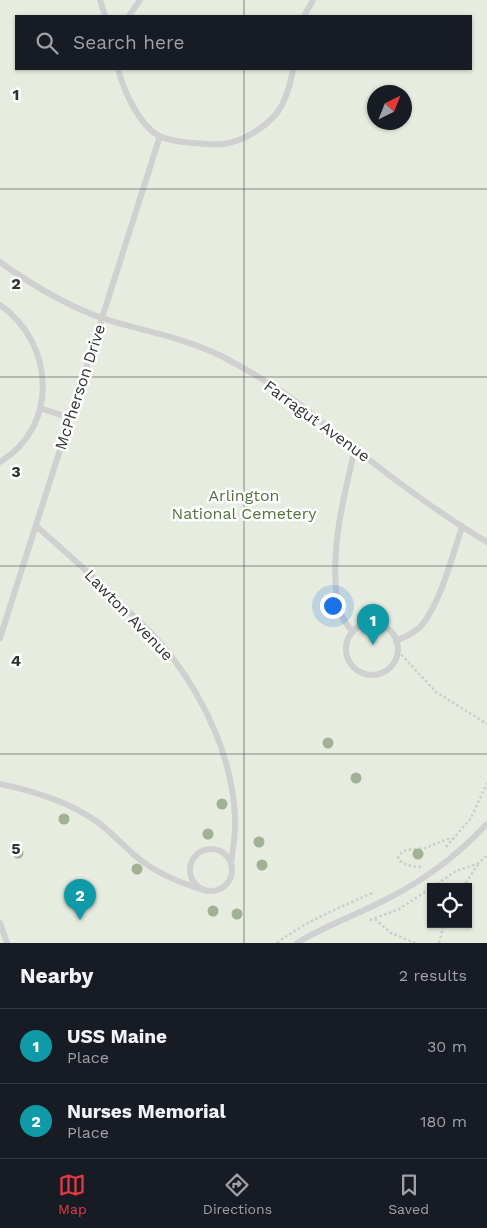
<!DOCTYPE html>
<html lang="en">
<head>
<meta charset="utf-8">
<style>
	body { margin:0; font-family:"Work Sans",sans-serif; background:#242831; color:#f1f3f6 }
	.controls { position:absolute; right:15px; bottom:15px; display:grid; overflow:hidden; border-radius:0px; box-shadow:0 1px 4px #0004 }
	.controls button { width:45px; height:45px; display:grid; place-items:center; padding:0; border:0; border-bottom:1px solid #363941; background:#171b24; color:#f1f3f6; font:25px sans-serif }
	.compass { position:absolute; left:367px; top:85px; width:45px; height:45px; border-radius:50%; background:#171b24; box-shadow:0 1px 4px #0004; rotate:43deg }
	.you { position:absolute; left:332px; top:605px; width:18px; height:18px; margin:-12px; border:4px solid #fff; border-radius:50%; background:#1a73e8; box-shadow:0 0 0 8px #1a73e833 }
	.badge { display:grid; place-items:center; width:32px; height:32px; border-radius:50%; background:#e63946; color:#fff; font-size:16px; font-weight:700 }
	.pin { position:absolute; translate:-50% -41px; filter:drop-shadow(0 1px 2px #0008) }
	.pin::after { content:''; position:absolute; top:26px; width:18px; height:15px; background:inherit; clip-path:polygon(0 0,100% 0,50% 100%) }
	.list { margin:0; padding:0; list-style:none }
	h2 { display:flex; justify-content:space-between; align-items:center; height:65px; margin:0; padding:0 20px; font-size:21px }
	h2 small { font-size:16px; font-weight:400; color:#9ea1a6 }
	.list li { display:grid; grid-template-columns:32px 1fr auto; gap:15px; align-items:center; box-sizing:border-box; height:75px; padding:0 20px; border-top:1px solid #363941 }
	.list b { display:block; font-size:19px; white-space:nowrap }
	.list p { margin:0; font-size:16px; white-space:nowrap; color:#9ea1a6 }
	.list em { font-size:16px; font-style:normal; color:#9ea1a6 }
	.icon { flex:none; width:28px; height:28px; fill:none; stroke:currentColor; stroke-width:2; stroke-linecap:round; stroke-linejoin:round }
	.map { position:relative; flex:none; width:487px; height:943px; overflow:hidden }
	.search { position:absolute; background:#171b24; box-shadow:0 1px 4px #0004; left:15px; right:15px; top:15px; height:55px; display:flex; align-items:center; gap:12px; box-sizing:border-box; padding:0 18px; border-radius:0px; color:#9ea1a6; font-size:19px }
	.sheet { height:215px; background:#171b24 }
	nav { display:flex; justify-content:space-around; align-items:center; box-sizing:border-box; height:70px; border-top:1px solid #363941; background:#171b24; font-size:14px; color:#9ea1a6 }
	nav a { display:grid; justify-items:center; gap:2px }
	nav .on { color:#e63946 }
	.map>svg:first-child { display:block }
</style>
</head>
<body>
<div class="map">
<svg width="487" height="943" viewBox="0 0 487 943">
	<rect width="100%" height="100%" fill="#fff"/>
	<!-- green -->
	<path fill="#e6ecdf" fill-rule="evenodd" d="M0,0H487V943H0ZM16,16H471V69H16ZM374,92H404V122H374ZM431,887H468V924H431Z"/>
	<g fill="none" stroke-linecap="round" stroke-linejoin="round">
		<!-- path -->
		<path stroke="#cdcdcd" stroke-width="2.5" stroke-dasharray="2.5 2.5" stroke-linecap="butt" d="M398,651L436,692L487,724
			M446,847L471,818L487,783
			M421,867C412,866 403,866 398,858L402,852L407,850L426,848L447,839H453
			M433,887L456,871L479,863L487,855
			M463,887L479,863
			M375,919L391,933L415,943
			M370,920L399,909L431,888
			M277,943C306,921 339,908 372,893
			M439,943L444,924"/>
		<!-- lane -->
		<path stroke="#d0d0d0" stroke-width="6" d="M100,0L105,16
			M129,16L140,0
			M304,16L313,0
			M118,69C124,91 138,124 159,136C169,141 182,142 193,143C203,144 213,145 223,144C244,142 272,124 282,105C288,93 291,81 293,69
			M0,262C32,285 65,305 102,318C141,331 184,337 221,356C246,369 272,384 295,401C315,416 334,433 354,448C396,481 441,515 487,542
			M0,305C54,342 60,426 0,462
			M40,408L70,418
			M36,526C66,552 96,579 125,608C142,623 158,639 172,657C206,702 233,760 235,818C236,833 233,848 231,863
			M346 649a26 26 0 1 1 52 0a26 26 0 1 1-52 0Z
			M352,631C346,624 342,617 338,608C336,603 337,595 336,589C332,542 344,495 355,449
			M0,638L160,136
			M396,641C405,637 415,633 422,625C441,601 452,557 462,527
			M0,784C34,791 67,801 96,821C109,830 121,843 133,854C155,873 180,883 207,891
			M190 870a21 21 0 1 1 42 0a21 21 0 1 1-42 0Z
			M0,923L7,943
			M297,943C324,926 354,916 383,901C422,882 457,856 487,824"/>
	</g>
	<!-- trees -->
	<g fill="#a2b095">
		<circle cx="328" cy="743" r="5.5"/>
		<circle cx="356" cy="778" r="5.5"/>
		<circle cx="222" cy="804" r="5.5"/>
		<circle cx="64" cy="819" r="5.5"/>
		<circle cx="208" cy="834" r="5.5"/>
		<circle cx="259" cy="842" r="5.5"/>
		<circle cx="18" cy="853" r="5.5"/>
		<circle cx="418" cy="854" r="5.5"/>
		<circle cx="262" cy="865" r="5.5"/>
		<circle cx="137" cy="869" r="5.5"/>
		<circle cx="213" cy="911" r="5.5"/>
		<circle cx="237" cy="914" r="5.5"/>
	</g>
	<!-- grid -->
	<path fill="none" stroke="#333" stroke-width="1" stroke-opacity="0.55" d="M244,0V16M244,69V943M0,189H487M0,377H487M0,566H487M0,754H487"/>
	<g text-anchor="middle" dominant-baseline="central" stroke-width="5" stroke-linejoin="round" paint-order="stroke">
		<!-- street labels -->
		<g font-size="16" fill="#333" stroke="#fff">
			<text transform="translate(80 387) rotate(-72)">McPherson Drive</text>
			<text transform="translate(317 421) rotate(36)">Farragut Avenue</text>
			<text transform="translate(129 615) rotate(46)">Lawton Avenue</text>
		</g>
		<!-- park labels -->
		<g font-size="16" fill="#56703f" stroke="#fff">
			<text x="244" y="495">Arlington<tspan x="244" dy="18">National Cemetery</tspan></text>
		</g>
	</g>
	<g font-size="16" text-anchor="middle" font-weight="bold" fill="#333" stroke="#fff" stroke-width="5" stroke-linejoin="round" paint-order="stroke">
		<text x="16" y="100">1</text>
		<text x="16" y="289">2</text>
		<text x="16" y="477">3</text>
		<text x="16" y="666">4</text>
		<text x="16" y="854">5</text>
	</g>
</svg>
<div class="controls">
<button><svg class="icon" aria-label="locate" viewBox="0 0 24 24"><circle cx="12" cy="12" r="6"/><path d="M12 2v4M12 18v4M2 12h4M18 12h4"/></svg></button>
</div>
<svg class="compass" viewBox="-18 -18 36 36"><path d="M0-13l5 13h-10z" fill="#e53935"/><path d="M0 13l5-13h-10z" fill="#9ea1a6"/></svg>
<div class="you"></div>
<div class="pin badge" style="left:373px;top:645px;background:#0f9aa8">1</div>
<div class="pin badge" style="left:80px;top:920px;background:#0f9aa8">2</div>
<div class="search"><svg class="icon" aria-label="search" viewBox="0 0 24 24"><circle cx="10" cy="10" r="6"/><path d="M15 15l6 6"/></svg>Search here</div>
</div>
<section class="sheet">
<h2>Nearby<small>2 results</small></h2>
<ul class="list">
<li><span class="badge" style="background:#0f9aa8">1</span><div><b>USS Maine</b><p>Place</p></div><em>30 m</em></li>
<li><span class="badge" style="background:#0f9aa8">2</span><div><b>Nurses Memorial</b><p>Place</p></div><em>180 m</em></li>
</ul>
</section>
<nav>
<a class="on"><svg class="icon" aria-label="map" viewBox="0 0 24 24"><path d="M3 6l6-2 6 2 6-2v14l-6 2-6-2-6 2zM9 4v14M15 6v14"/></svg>Map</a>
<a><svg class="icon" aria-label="directions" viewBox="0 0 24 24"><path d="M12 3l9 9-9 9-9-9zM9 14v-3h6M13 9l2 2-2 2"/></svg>Directions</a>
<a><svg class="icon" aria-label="saved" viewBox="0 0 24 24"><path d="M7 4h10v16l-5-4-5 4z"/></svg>Saved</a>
</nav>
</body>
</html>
